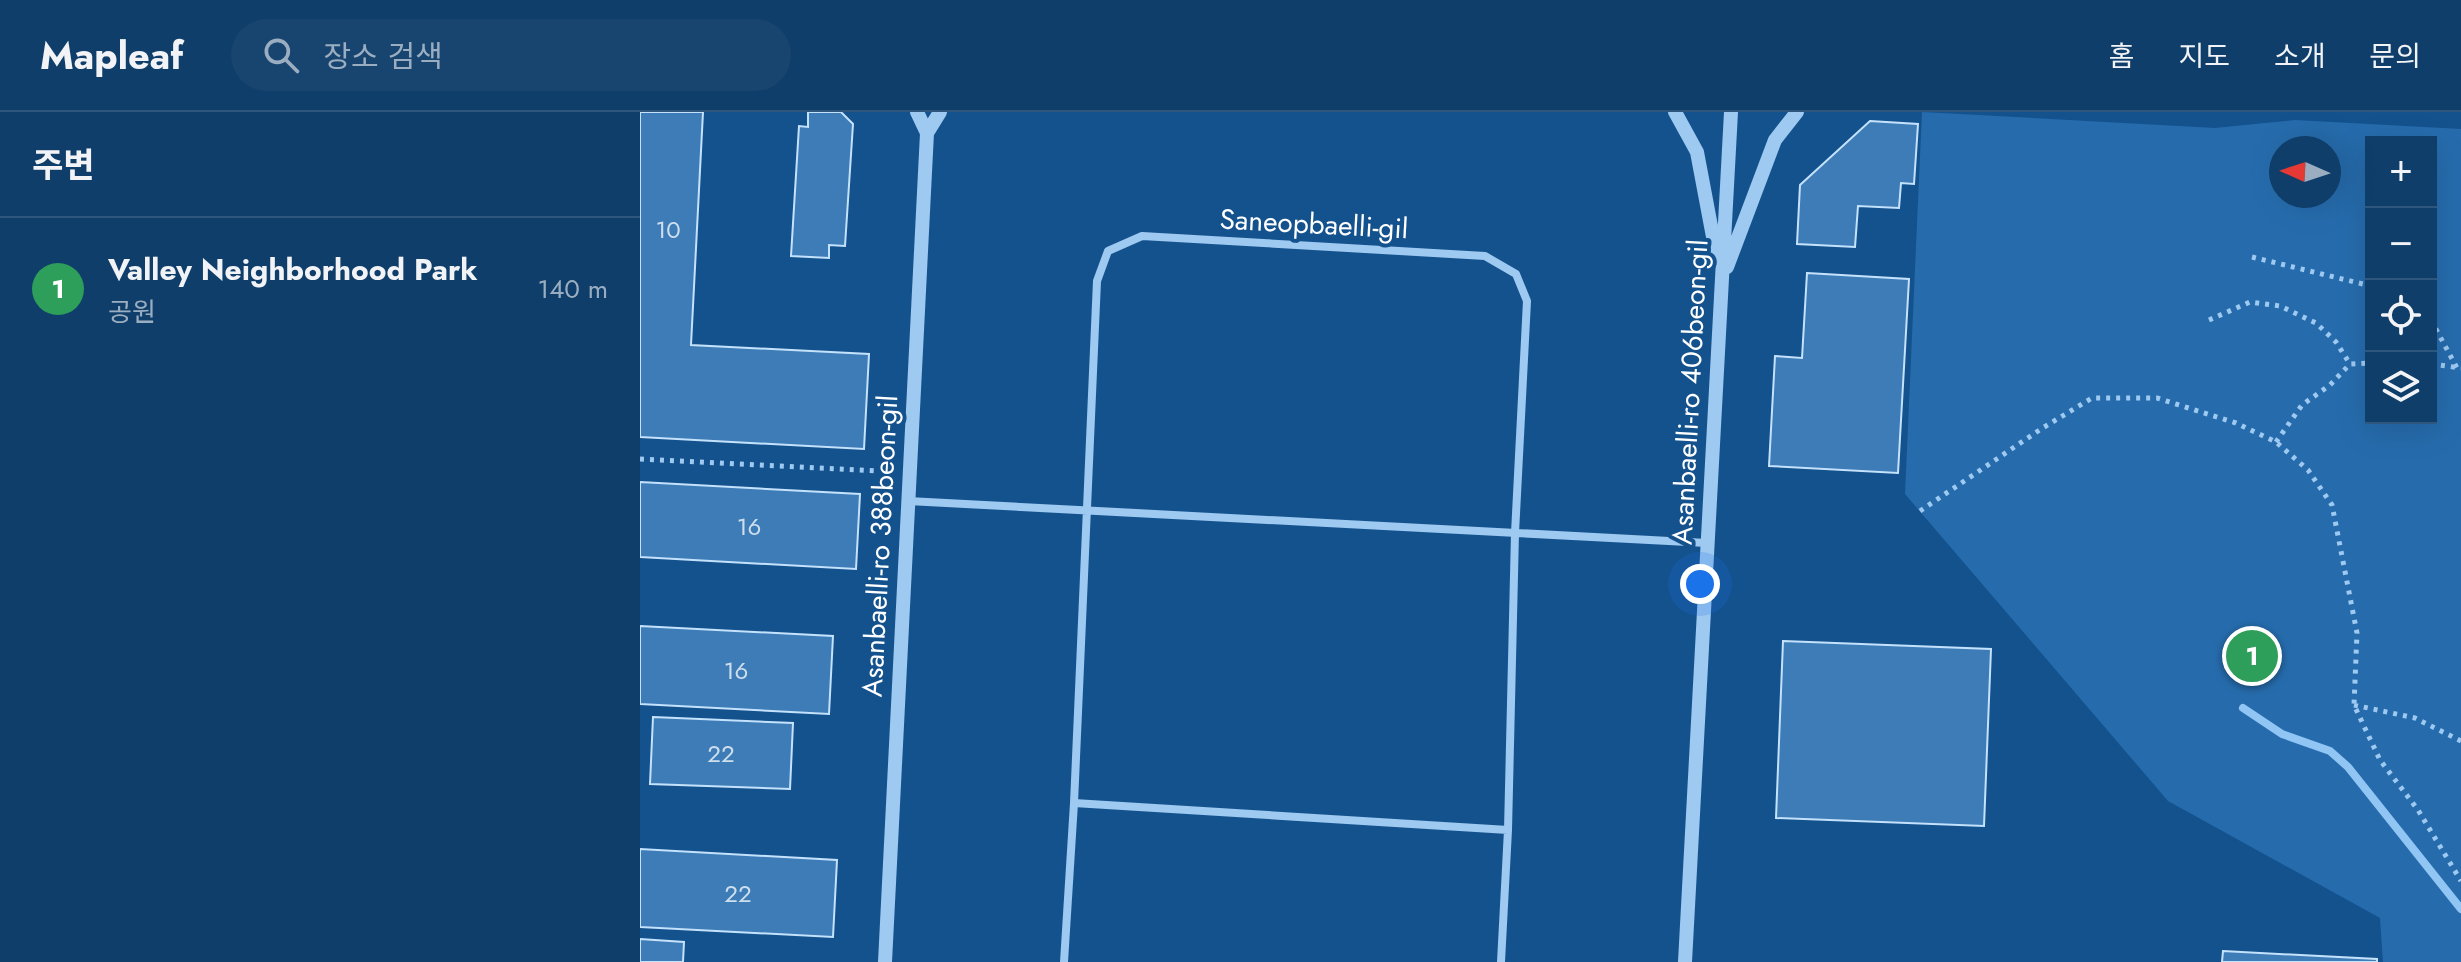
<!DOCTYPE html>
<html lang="ko">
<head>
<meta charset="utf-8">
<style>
	body { margin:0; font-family:Jost,"Noto Sans KR",sans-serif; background:#184570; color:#f1f3f6 }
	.controls { position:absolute; right:24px; top:24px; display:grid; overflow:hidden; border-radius:0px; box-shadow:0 8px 32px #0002 }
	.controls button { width:72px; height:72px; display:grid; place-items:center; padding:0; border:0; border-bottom:2px solid #2f577e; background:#0f3e6a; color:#f1f3f6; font:40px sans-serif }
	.compass { position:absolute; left:1629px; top:24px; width:72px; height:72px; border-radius:50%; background:#0f3e6a; box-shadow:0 8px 32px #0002; rotate:273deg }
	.you { position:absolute; left:1060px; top:472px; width:28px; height:28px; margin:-20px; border:6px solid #fff; border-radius:50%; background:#1a73e8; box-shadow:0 0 0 12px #1a73e833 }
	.badge { display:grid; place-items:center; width:52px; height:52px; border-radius:50%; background:#8c9099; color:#fff; font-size:26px; font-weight:700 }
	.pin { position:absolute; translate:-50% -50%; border:4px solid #fff; box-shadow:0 2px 8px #0006 }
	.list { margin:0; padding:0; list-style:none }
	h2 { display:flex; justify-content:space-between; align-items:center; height:104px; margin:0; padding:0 32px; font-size:34px }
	h2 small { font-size:26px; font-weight:400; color:#9baec1 }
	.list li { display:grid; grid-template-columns:52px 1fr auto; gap:24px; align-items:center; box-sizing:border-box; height:144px; padding:0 32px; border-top:2px solid #2f577e }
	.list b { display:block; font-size:30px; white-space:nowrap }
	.list p { margin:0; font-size:26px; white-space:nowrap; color:#9baec1 }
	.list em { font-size:26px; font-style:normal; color:#9baec1 }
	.icon { flex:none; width:44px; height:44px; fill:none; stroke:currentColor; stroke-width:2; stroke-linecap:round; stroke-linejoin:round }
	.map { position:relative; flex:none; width:1821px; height:850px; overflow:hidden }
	header { display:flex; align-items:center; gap:48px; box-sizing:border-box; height:112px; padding:0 40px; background:#0f3e6a; border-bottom:2px solid #2f577e }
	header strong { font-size:38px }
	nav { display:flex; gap:44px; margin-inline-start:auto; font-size:28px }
	.search { width:560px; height:72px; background:#184570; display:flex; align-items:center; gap:20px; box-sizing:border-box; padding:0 28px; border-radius:44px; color:#9baec1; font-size:30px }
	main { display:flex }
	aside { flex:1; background:#0f3e6a }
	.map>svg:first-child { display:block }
</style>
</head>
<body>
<header>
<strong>Mapleaf</strong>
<div class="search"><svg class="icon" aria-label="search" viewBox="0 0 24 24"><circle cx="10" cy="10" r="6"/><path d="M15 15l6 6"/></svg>장소 검색</div>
<nav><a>홈</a><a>지도</a><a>소개</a><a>문의</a></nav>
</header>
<main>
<aside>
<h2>주변<small></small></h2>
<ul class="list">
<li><span class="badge" style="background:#2e9e5b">1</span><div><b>Valley Neighborhood Park</b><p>공원</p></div><em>140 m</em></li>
</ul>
</aside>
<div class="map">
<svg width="1821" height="850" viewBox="0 0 1821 850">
	<rect width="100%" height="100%" fill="#14528e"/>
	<!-- green -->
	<path fill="#266cad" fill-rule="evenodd" d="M1282,0L1575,16L1655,8L1821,17V850H1743L1740,806L1528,689L1265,382ZM1731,30H1791V306H1731ZM1689,36V84H1641V36Z"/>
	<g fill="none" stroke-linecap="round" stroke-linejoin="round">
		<!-- stream -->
		<path stroke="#90c5f4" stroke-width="8" d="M1603,596L1642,622L1690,639L1708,655L1821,797"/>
	</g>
	<!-- building -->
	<path fill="#3d7cb7" stroke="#c5e2fc" stroke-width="2" d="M0,0H63L51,233L229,242L224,337L0,325Z
		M168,0H201L213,12L205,134L189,133V146L151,144L159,14L168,15Z
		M1230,9L1278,12L1274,72L1261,71L1259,96L1218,94L1215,135L1157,132L1160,73Z
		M1167,161L1269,167L1258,361L1129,354L1135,244L1162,246Z
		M0,370L220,382L216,457L0,445Z
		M0,514L193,524L189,602L0,592Z
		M1143,529L1351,537L1344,714L1136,706Z
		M13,605L153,611L150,677L10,672Z
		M0,737L197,748L193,825L0,815Z
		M0,827L44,830L43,850H0Z
		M1583,839L1737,847V850H1582Z"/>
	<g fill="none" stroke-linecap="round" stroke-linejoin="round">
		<!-- path -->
		<path stroke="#9ec9f1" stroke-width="5" stroke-dasharray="4 6" stroke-linecap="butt" d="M1612,145L1731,174
			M1569,208L1610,190L1640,194L1676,211L1696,230L1710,252
			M1791,208L1817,256
			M1791,252L1821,256
			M1636,330L1662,293L1690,273L1710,252L1731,251
			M0,347L240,359
			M1280,399L1401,317L1452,286H1517L1596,311L1636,330L1668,358L1692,393L1717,521L1714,593L1740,648L1778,698L1821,769
			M1714,593L1775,606L1821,629"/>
		<!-- minor -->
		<path stroke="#9ec9f1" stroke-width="8" d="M268,389L1067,431
			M434,691L868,718
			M424,850L434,691L457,169L468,139L502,124L845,144L876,162L887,189L875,421L868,718L861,850"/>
		<!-- tertiary -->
		<path stroke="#9ec9f1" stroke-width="14" d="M1035,0L1057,40L1077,146
			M287,21L300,0
			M1087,155L1135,28L1157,0
			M245,850L287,21L277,0
			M1045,850L1091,0"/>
	</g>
	<g text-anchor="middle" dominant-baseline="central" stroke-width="8" stroke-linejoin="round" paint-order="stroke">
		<!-- number labels -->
		<g font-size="24" fill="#cedeed">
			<text x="28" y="117">10</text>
			<text x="109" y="414">16</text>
			<text x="96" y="558">16</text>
			<text x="81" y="641">22</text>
			<text x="98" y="781">22</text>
		</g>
		<!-- street labels -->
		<g font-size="28" fill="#fff" stroke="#14528e">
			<text transform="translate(674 112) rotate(3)">Saneopbaelli-gil</text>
			<text transform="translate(1050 280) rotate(-87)">Asanbaelli-ro 406beon-gil</text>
			<text transform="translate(240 434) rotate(-87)">Asanbaelli-ro 388beon-gil</text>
		</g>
	</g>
</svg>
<div class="controls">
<button>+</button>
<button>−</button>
<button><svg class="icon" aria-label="locate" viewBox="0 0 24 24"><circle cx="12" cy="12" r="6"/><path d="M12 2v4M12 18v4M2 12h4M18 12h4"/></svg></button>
<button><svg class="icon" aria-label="layers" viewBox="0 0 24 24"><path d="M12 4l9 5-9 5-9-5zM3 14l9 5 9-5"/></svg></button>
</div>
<svg class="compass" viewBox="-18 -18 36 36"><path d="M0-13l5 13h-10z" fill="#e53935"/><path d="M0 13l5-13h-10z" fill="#9baec1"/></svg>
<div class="you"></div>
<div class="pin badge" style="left:1612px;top:544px;background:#2e9e5b">1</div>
</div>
</main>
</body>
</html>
